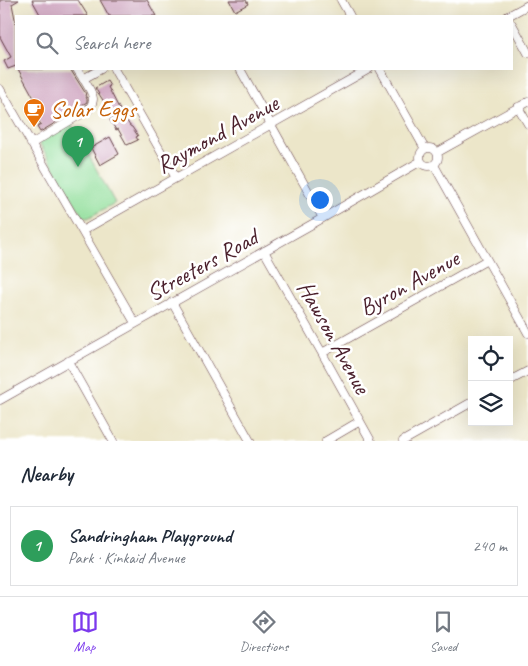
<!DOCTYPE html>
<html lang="en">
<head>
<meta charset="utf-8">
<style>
	body { margin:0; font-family:Caveat,sans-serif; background:#f2f2f3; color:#1f2937 }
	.controls { position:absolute; right:15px; bottom:15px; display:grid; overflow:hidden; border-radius:0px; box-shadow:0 5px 20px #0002 }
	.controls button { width:45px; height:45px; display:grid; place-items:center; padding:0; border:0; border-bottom:1px solid #e0e1e3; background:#fff; color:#1f2937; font:25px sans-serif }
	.you { position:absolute; left:319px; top:199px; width:18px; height:18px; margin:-12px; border:4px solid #fff; border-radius:50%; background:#1a73e8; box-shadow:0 0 0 8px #1a73e833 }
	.badge { display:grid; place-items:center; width:32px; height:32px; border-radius:50%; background:#7c3aed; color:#fff; font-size:16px; font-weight:700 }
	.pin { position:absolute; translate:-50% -41px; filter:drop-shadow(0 1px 2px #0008) }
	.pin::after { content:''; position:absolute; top:26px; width:18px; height:15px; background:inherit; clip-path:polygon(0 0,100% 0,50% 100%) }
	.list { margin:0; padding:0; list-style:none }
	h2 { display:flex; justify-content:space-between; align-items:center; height:65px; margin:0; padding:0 20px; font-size:21px }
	h2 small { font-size:16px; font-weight:400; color:#747a83 }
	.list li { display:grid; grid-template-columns:32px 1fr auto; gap:15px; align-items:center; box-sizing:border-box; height:80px; margin:0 10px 10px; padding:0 10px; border:1px solid #e0e1e3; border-radius:0px }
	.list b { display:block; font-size:19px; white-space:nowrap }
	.list p { margin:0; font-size:16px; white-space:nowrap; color:#747a83 }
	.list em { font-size:16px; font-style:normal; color:#747a83 }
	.icon { flex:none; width:28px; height:28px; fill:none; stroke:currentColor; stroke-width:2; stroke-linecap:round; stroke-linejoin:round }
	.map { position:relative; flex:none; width:528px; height:441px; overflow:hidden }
	.search { position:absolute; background:#fff; box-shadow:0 5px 20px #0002; left:15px; right:15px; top:15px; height:55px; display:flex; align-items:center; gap:12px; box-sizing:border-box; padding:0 18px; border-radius:0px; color:#747a83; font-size:19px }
	.sheet { height:155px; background:#fff }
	nav { display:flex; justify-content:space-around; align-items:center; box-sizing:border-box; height:70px; border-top:1px solid #e0e1e3; background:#fff; font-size:14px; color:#747a83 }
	nav a { display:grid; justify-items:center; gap:2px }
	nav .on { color:#7c3aed }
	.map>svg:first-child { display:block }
</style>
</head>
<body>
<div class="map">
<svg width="528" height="441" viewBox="0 0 528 441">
	<rect width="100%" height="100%" fill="#fff"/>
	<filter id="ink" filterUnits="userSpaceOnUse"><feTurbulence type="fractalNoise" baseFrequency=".02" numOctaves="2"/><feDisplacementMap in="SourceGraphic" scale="10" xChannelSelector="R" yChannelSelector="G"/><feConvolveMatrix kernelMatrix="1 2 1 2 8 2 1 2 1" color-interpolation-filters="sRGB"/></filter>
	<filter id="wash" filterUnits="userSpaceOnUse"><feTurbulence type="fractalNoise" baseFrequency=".0096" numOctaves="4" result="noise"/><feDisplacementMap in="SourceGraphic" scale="20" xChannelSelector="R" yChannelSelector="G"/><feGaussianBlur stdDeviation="1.12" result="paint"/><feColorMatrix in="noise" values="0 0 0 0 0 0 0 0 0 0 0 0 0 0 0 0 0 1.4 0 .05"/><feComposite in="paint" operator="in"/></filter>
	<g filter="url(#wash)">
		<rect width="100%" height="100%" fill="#ece6c9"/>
		<!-- green -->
		<path fill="#93df9c" stroke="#6e7f64" d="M71,123L115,203L88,218L83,217L38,141Z"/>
		<g id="blocks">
			<!-- building -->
			<path fill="#cea2be" d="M0,0H19L12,4L16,24V66L8,69L4,61L11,57L0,37Z
				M32,0H78L88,16H41Z
				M100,0H147L156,16H109Z
				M229,0H246L248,4L235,11Z
				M18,69H71L72,72L86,94L85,95L87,99V102L64,115L65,117L40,132L37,127L41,125L33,111L39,107Z
				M107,81L110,86L108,87L120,110L130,126L132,127L138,136L136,137L138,140L127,145L118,129L116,130L110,120L114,117L95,88Z
				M110,137L119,154L100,165L91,148Z"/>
		</g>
	</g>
	<g filter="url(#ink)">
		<use href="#blocks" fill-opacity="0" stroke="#623d43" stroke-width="1"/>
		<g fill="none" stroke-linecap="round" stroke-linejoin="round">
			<!-- minor casing -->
			<g stroke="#623d43" stroke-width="9">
				<path id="minor" d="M341,0L350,16
					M508,16L528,5
					M512,24L528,53
					M114,69L176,178
					M240,69L323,218
					M380,69L425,149
					M83,79L101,69
					M0,89L135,323
					M518,107L528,124
					M31,144L88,110C90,107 93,104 93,99C93,91 81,76 77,69
					M420 157a9 9 0 1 1 18 0a9 9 0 1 1-18 0Z
					M438,152L528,102
					M434,165L528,333
					M82,231L369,69
					M264,251L322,353L371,441
					M172,302L250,441
					M322,353L487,260
					M68,361L113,441
					M509,381L528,371
					M0,400L323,218L421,161
					M326,441L360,421
					M403,441L472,402"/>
			</g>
			<!-- minor -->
			<use href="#minor" stroke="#fff" stroke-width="8"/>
		</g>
	</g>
	<!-- icons -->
	<defs>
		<g id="cafe-pin" transform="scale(1.125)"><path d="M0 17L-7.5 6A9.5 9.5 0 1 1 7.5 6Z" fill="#e8710a" stroke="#fff"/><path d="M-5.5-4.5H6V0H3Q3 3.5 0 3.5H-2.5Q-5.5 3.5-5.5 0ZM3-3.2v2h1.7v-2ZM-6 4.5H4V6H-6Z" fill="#fff"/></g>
	</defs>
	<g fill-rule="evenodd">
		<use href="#cafe-pin" x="34" y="109"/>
	</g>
	<g text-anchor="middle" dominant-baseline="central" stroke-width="5" stroke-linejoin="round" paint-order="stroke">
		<!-- food labels -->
		<g font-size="24" fill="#c56008" stroke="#fff" text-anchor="start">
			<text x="50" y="109">Solar Eggs</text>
		</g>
		<!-- street labels -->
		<g font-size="24" fill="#4a1f2b" stroke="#fff">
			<text transform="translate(217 134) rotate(-29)">Raymond Avenue</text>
			<text transform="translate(202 265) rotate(-29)">Streeters Road</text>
			<text transform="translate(409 283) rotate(-29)">Byron Avenue</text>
			<text transform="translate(334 337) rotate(61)">Hawson Avenue</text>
		</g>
	</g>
</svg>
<div class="controls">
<button><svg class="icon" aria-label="locate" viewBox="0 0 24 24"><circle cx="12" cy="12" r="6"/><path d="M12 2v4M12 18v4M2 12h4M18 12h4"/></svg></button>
<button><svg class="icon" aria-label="layers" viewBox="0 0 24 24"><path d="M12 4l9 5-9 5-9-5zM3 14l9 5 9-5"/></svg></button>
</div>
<div class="you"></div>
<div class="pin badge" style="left:78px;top:167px;background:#2e9e5b">1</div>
<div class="search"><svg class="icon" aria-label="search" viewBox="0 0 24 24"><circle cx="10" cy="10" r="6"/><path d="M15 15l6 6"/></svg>Search here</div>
</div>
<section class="sheet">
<h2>Nearby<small></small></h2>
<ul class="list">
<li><span class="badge" style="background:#2e9e5b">1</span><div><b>Sandringham Playground</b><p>Park · Kinkaid Avenue</p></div><em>240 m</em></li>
</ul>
</section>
<nav>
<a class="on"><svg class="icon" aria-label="map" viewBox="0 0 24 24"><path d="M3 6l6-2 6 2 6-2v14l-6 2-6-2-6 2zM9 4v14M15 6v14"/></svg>Map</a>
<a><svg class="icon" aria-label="directions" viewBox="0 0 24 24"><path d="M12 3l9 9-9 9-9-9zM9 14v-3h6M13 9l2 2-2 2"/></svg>Directions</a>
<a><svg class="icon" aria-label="saved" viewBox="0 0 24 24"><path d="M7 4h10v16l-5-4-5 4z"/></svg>Saved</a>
</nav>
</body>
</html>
